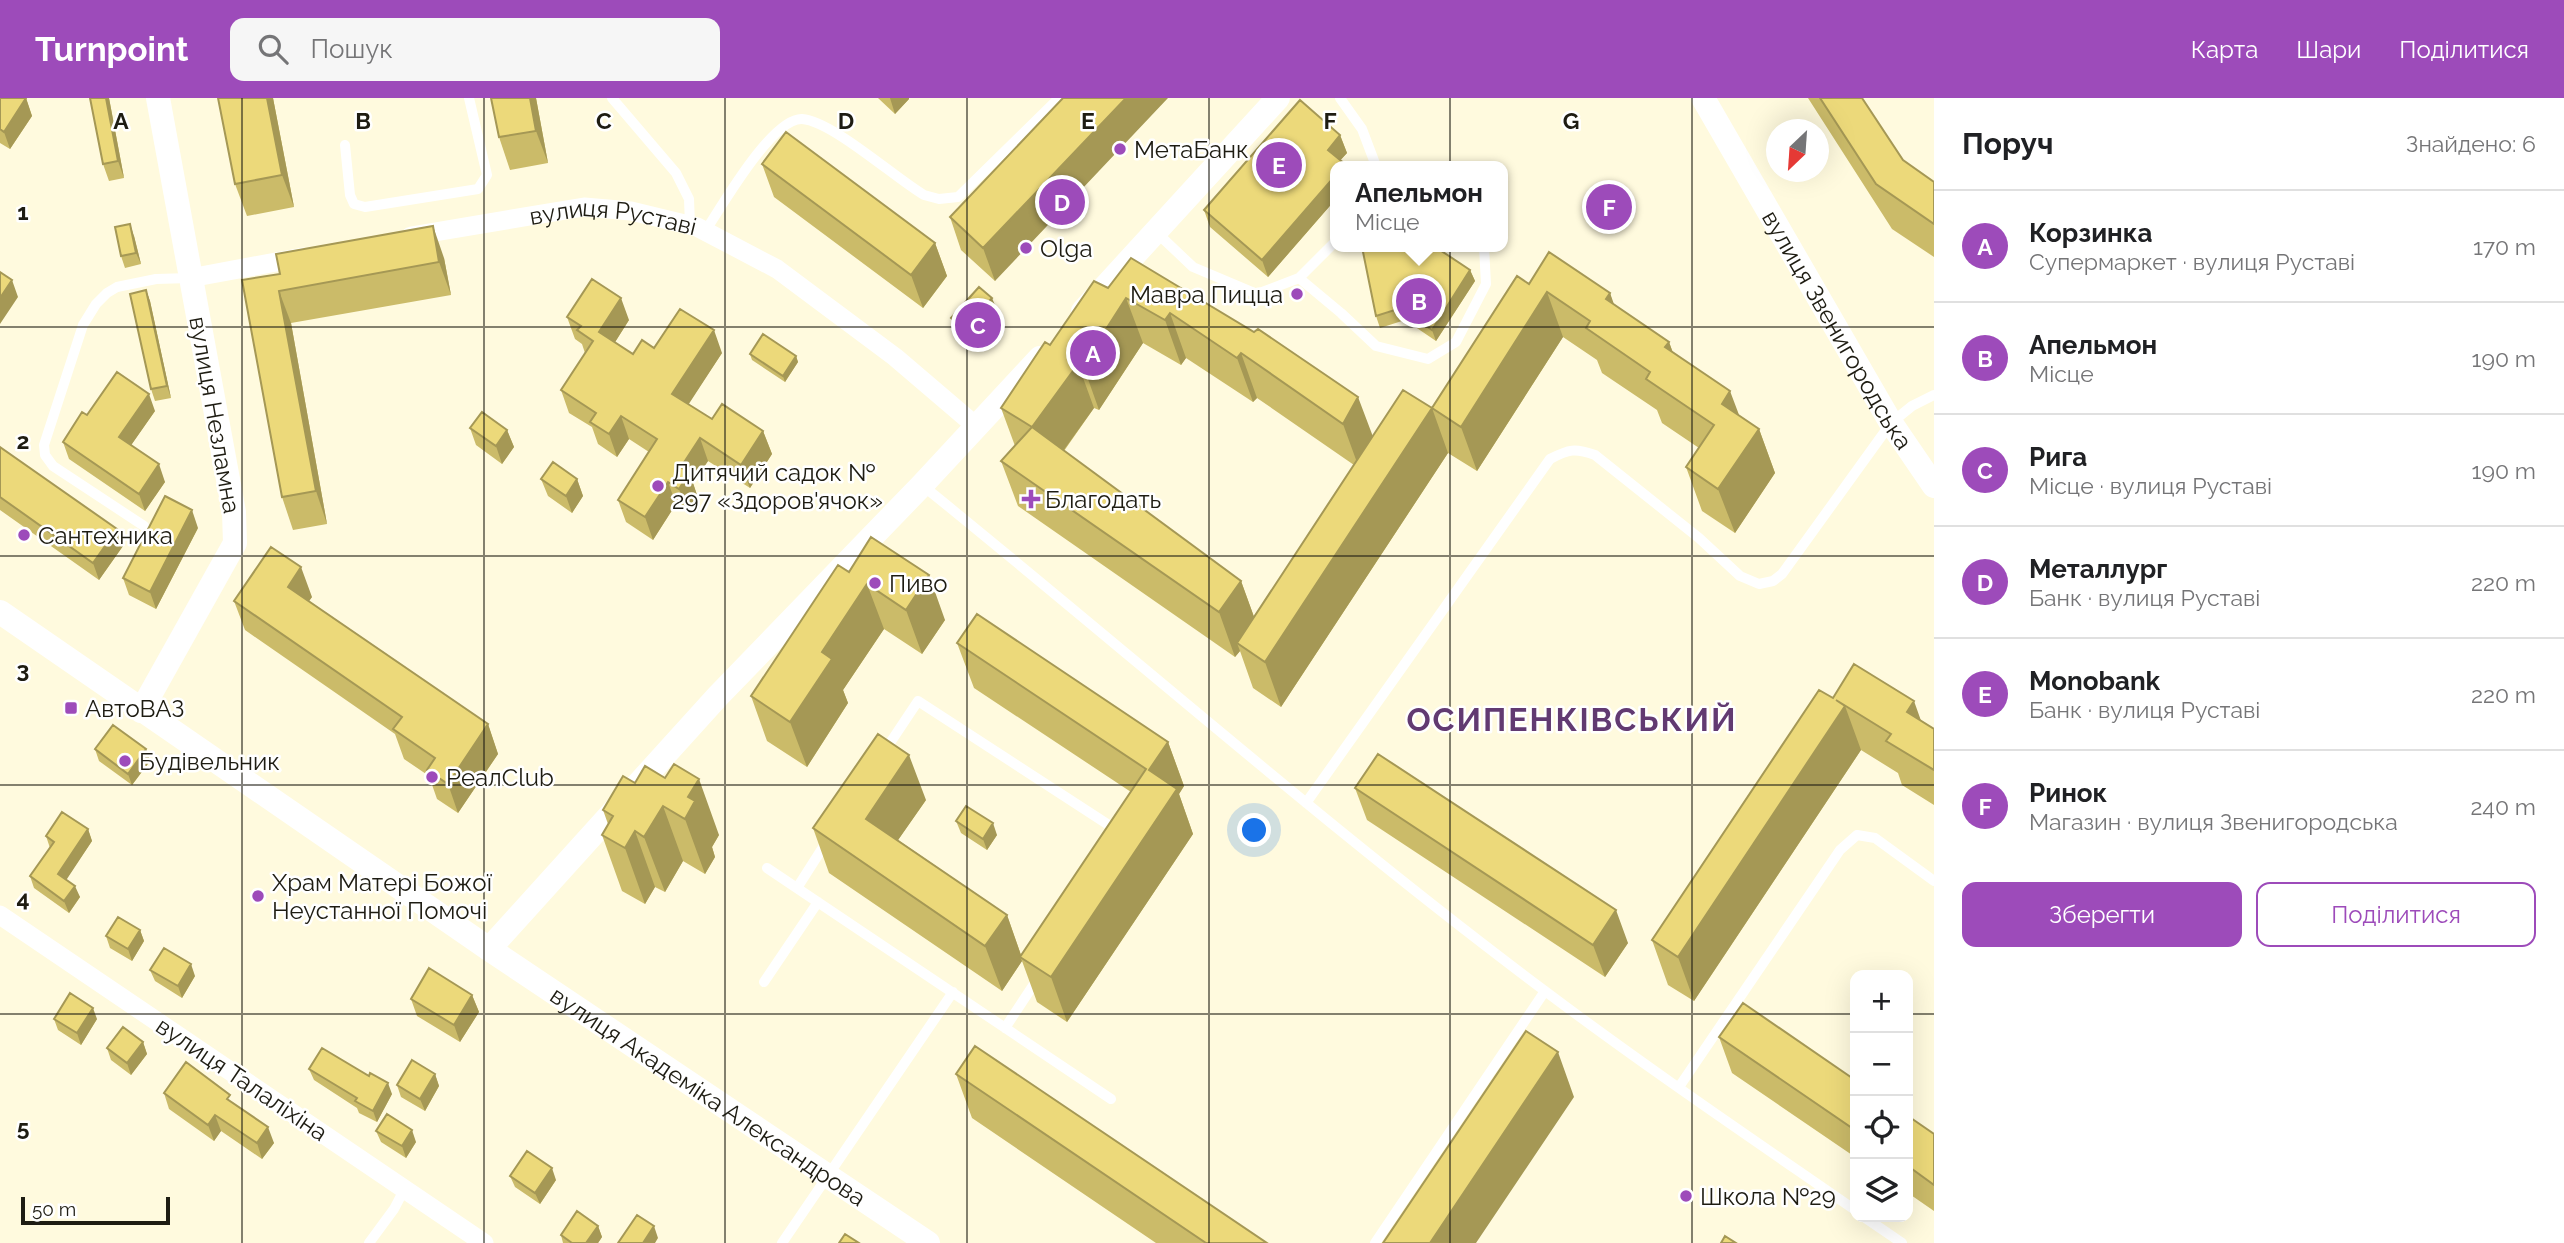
<!DOCTYPE html>
<html lang="uk">
<head>
<meta charset="utf-8">
<style>
	body { margin:0; font-family:Raleway,sans-serif; background:#f6f6f6; color:#202124 }
	.controls { position:absolute; right:21px; bottom:21px; display:grid; overflow:hidden; border-radius:14px; box-shadow:0 7px 28px #0002 }
	.controls button { width:63px; height:63px; display:grid; place-items:center; padding:0; border:0; border-bottom:2px solid #e0e0e0; background:#fff; color:#202124; font:35px sans-serif }
	.compass { position:absolute; left:1766px; top:21px; width:63px; height:63px; border-radius:50%; background:#fff; box-shadow:0 7px 28px #0002; rotate:205deg }
	.scale { position:absolute; left:21px; bottom:18px; width:149px; box-sizing:border-box; padding-left:7px; border:4px solid #1e1c12; border-top:0; font-size:19px; line-height:24px; white-space:nowrap; color:#1e1c12; -webkit-text-stroke:5px #fff; paint-order:stroke }
	.you { position:absolute; left:1255px; top:733px; width:24px; height:24px; margin:-18px; border:5px solid #fff; border-radius:50%; background:#1a73e8; box-shadow:0 0 0 10px #1a73e833 }
	.badge { display:grid; place-items:center; width:46px; height:46px; border-radius:50%; background:#9d4bba; color:#fff; font-size:23px; font-weight:700 }
	.pin { position:absolute; translate:-50% -50%; border:4px solid #fff; box-shadow:0 2px 7px #0006 }
	.popup { position:absolute; left:1330px; top:63px; width:178px; height:91px; box-sizing:border-box; display:grid; place-content:center; border-radius:14px; background:#fff; filter:drop-shadow(0 2px 5px #0005); font-size:23px; white-space:nowrap; color:#757577 }
	.popup b { font-size:26px; color:#202124 }
	.popup::after { content:''; position:absolute; left:50%; top:100%; margin-left:-14px; border:14px solid transparent; border-top-color:#fff }
	.list { margin:0; padding:0; list-style:none }
	h2 { display:flex; justify-content:space-between; align-items:center; height:91px; margin:0; padding:0 28px; font-size:30px }
	h2 small { font-size:23px; font-weight:400; color:#757577 }
	.list li { display:grid; grid-template-columns:46px 1fr auto; gap:21px; align-items:center; box-sizing:border-box; height:112px; padding:0 28px; border-top:2px solid #e0e0e0 }
	.list b { display:block; font-size:26px; white-space:nowrap }
	.list p { margin:0; font-size:23px; white-space:nowrap; color:#757577 }
	.list em { font-size:23px; font-style:normal; color:#757577 }
	.actions { display:flex; gap:14px; padding:21px 28px }
	.actions a { flex:1; padding:16px 0; border:2px solid #9d4bba; border-radius:14px; text-align:center; font-size:24px; color:#9d4bba }
	.actions .main { background:#9d4bba; color:#fff }
	.icon { flex:none; width:38px; height:38px; fill:none; stroke:currentColor; stroke-width:2; stroke-linecap:round; stroke-linejoin:round }
	.map { position:relative; flex:none; width:1934px; height:1145px; overflow:hidden }
	header { display:flex; align-items:center; gap:42px; box-sizing:border-box; height:98px; padding:0 35px; background:#9d4bba; color:#fff }
	header strong { font-size:33px }
	nav { display:flex; gap:38px; margin-inline-start:auto; font-size:24px }
	.search { width:490px; height:63px; background:#f6f6f6; display:flex; align-items:center; gap:18px; box-sizing:border-box; padding:0 24px; border-radius:14px; color:#757577; font-size:26px }
	main { display:flex }
	aside { flex:1; background:#fff }
	.map>svg:first-child { display:block }
</style>
</head>
<body>
<header>
<strong>Turnpoint</strong>
<div class="search"><svg class="icon" aria-label="search" viewBox="0 0 24 24"><circle cx="10" cy="10" r="6"/><path d="M15 15l6 6"/></svg>Пошук</div>
<nav><a>Карта</a><a>Шари</a><a>Поділитися</a></nav>
</header>
<main>
<div class="map">
<svg width="1934" height="1145" viewBox="0 0 1934 1145">
	<rect width="100%" height="100%" fill="#fffade"/>
	<g fill="none" stroke-linecap="round" stroke-linejoin="round">
		<!-- service -->
		<path stroke="#fff" stroke-width="10" d="M612,0L676,75L689,101L690,127
			M1340,0L1362,31L1376,68
			M345,47L350,97L354,106L365,109L478,91L487,77L469,0
			M706,132C722,108 772,20 802,21C832,23 895,80 924,97L939,101L958,99L1059,0
			M1156,134L1193,169L1257,196L1299,180L1335,144
			M1299,180L1341,215L1376,248L1428,261L1456,244L1486,186L1484,149
			M922,387C1130,555 1331,733 1545,893C1646,969 1751,1040 1855,1112
			M144,428L53,368L45,357L44,347L83,227L96,206L107,195L117,189L156,181L190,180
			M884,654L918,603L1118,733
			M1306,705L1550,361C1569,351 1575,350 1595,357L1699,440L1740,478L1759,486L1773,483L1782,476L1891,325L1912,308L1934,297
			M767,770L1111,1001
			M797,790L827,743
			M764,884L818,804
			M1005,930L1038,880
			M1679,989L1840,752L1857,737L1875,740L1934,783
			M1864,1119L1902,1145
			M369,1145L394,1111L404,1092
			M782,1145L953,894
			M1375,1145L1545,893"/>
		<!-- minor -->
		<g stroke="#fff" stroke-width="19">
			<path id="s1" d="M411,138L584,109L631,113L697,129L777,171L895,259L977,329"/>
			<path d="M190,180L303,159"/>
			<path d="M0,817L484,1145"/>
		</g>
		<!-- tertiary -->
		<g stroke="#fff" stroke-width="24">
			<path id="s2" d="M1703,0L1891,325L1934,388"/>
			<path d="M1083,213L1278,0"/>
			<path id="s3" d="M0,514L489,851L928,1145"/>
			<path d="M141,613L235,445L234,414L158,0"/>
			<path d="M489,851L718,598L922,387L1040,260"/>
		</g>
	</g>
	<!-- wall -->
	<path fill="#cbbb69" fill-rule="evenodd" d="M0,0H26L32,18L10,51L0,45Z
		M90,0H109L124,80L109,83L103,66Z
		M218,0H273L294,109L247,118L235,86Z
		M491,0H536L548,65L510,72L499,39Z
		M878,0H909V1L895,16Z
		M1063,0L995,183L961,152L950,119Z
		M1808,0H1862L1903,62L1934,84V159L1892,131Z
		M1340,37L1347,55L1335,68V102L1268,179L1210,129L1204,112Z
		M762,66L935,145L947,178L923,210L774,99Z
		M134,138L141,166L125,170L121,158Z
		M1362,149H1442L1443,154L1470,172L1475,183L1436,243L1405,222L1380,230L1376,218Z
		M444,160L451,197L291,225L327,426L293,432L282,399L242,182Z
		M1131,160L1373,339L1432,310L1529,186L1610,195L1613,206L1669,244L1673,255L1739,317L1759,331L1775,375L1735,435L1702,413L1686,369L1699,350L1662,325L1657,312L1602,275L1597,262L1563,239L1477,373L1448,355L1281,609L1253,590L1240,553L1235,559L1018,408L1001,363L1015,348L1001,310L1050,247L1108,190ZM1143,245L1181,267L1186,260L1253,304L1257,300L1354,367L1254,519L1241,483L1064,353L1094,310L1099,312Z
		M146,192L150,203L171,300L155,303L151,291Z
		M999,217L970,249L957,237L951,220Z
		M567,219L629,222L615,244L633,256L654,250L722,255L688,306L712,321L763,333L772,356L750,390L708,363L693,385L697,397L687,414L676,406L653,442L626,424L618,402L649,354L629,341L617,359L598,346L592,329L569,315L561,292L585,255L582,246L575,241Z
		M750,256L796,258L798,264L785,284L752,262Z
		M155,313L131,347L165,384L145,413L69,361L63,344L87,317Z
		M470,330L507,332L514,349L502,366L476,347Z
		M0,349L123,448L99,482L0,412Z
		M541,381H577L583,398L572,415L548,398Z
		M198,430L156,511L129,497L123,480Z
		M849,474L945,522L922,556L884,531L843,592L848,605L807,669L767,643L751,598Z
		M312,499L309,503L488,626L498,656L458,715L437,701L429,678L404,661L395,636L245,532L234,503Z
		M957,545L1168,644L1184,688L1179,696L1193,736L1067,924L1037,904L1022,863L1002,893L829,775L813,730L926,702L898,742L1007,817L1021,857L1131,694L974,590Z
		M1833,600L1921,623L1934,631V707L1902,687L1898,675L1861,652L1694,903L1668,887L1652,842Z
		M95,651H146L150,663L132,687L99,663Z
		M623,678L719,737L712,749L715,759L705,776L683,763L665,794L655,789L645,806L622,793L602,737L608,726L603,712Z
		M1355,690L1628,845L1605,879L1367,722Z
		M956,723L997,737L987,752L961,735Z
		M88,731L92,743L66,781L80,799L69,815L34,790L30,778L50,750L46,738Z
		M140,832L144,843L132,863L110,850L106,838Z
		M150,872L195,878L182,900L155,883Z
		M472,897L479,914L460,944L417,918L411,901Z
		M54,921H97L81,947L58,932Z
		M1719,939L1855,982V1059L1732,975Z
		M143,944L147,956L131,977L111,962L107,950Z
		M309,971L392,996L377,1024L359,1015L357,1010L314,982Z
		M435,976L439,988L425,1013L401,999L397,987Z
		M956,976L1267,1145H1156L972,1020Z
		M164,995L234,1005L274,1045L262,1061L221,1033L214,1043L169,1011Z
		M1908,1018L1934,1036V1113L1908,1095Z
		M376,1033L416,1044L406,1060L381,1044Z
		M510,1078L556,1082L540,1106L515,1089Z
		M598,1128L602,1139L598,1145H563L561,1137Z"/>
	<!-- shaded-wall -->
	<path fill="#a59855" d="M26,0L32,18L10,51L4,34Z
		M106,0H109L124,80L118,63Z
		M267,0H273L294,109L282,77Z
		M530,0H536L548,65L536,33Z
		M890,0H909V1L895,16Z
		M1126,0H1168L995,183L983,150Z
		M1340,37L1347,55L1334,69L1328,52Z
		M1335,78V102L1268,179L1262,162Z
		M130,126L134,138L141,166L136,155Z
		M433,128L444,160L451,197L439,164Z
		M935,145L947,178L923,210L911,177Z
		M1470,172L1475,183L1436,243L1432,232Z
		M12,182L18,199L0,226V200Z
		M146,192L150,203L171,300L167,288Z
		M279,193L291,225L327,426L316,393Z
		M1547,194L1563,239L1477,373L1461,329Z
		M1610,195L1626,240L1606,201Z
		M621,200L629,222L607,257L599,234Z
		M992,200L999,217L970,249L964,232Z
		M1126,200L1143,245L1099,312L1083,267Z
		M1170,215L1186,260L1181,267L1165,222Z
		M714,232L722,255L681,318L672,296Z
		M1669,244L1685,288L1665,249Z
		M1241,255L1257,300L1253,304L1237,260Z
		M796,258L798,264L785,284L783,278Z
		M1078,266L1094,310L1048,374L1032,329Z
		M1730,293L1747,338L1722,306Z
		M149,296L155,313L125,356L119,339Z
		M1358,299L1375,344L1359,370L1343,326Z
		M1432,310L1448,355L1281,609L1265,564Z
		M621,318L629,341L617,359L609,336Z
		M1759,331L1775,375L1735,435L1718,391Z
		M507,332L514,349L502,366L496,348Z
		M763,333L772,356L750,390L741,367Z
		M700,340L708,363L693,385L697,397L687,414L679,391L681,369Z
		M159,366L165,384L145,413L139,396Z
		M577,381L583,398L572,415L566,398Z
		M668,384L676,406L653,442L645,419Z
		M192,412L198,430L156,511L150,494Z
		M117,431L123,448L99,482L93,465Z
		M301,469L312,499L298,518L288,489Z
		M929,477L945,522L922,556L906,512Z
		M1241,483L1257,527L1237,545L1240,553L1235,559L1219,514Z
		M867,486L884,531L843,592L848,605L807,669L790,624L822,554Z
		M1914,603L1930,648L1907,614Z
		M1845,608L1861,652L1694,903L1678,859Z
		M488,626L498,656L458,715L448,686Z
		M1168,644L1184,688L1179,696L1193,736L1067,924L1051,879L1149,672Z
		M146,651L150,663L132,687L128,676Z
		M909,657L926,702L882,765L866,721Z
		M699,681L719,737L712,749L715,759L705,776L685,721L688,699Z
		M663,708L683,763L665,794L644,739Z
		M993,725L997,737L987,752L983,741Z
		M88,731L92,743L63,787L58,776Z
		M635,733L655,789L645,806L625,750Z
		M75,788L80,799L69,815L64,803Z
		M1616,812L1628,845L1605,879L1593,847Z
		M1007,817L1022,860L1020,859L1022,863L1002,893L985,848Z
		M140,832L144,843L132,863L128,851Z
		M191,866L195,878L182,900L178,888Z
		M472,897L479,914L460,944L454,927Z
		M93,910L97,921L81,947L77,935Z
		M143,944L147,956L131,977L127,965Z
		M1558,954L1574,999L1476,1145H1430Z
		M435,976L439,988L425,1013L420,1001Z
		M388,985L392,996L377,1024L373,1013Z
		M215,1017L221,1033L214,1043L208,1027Z
		M268,1029L274,1045L262,1061L257,1045Z
		M412,1032L416,1044L406,1060L402,1048Z
		M552,1070L556,1082L540,1106L535,1095Z
		M598,1128L602,1139L598,1145H586Z
		M654,1128L658,1140L655,1145H643Z"/>
	<!-- building -->
	<path fill="#ecd97a" stroke="#a59855" stroke-width="2" d="M0,0H26L4,34L0,31Z
		M90,0H106L118,63L103,66Z
		M218,0H267L282,77L235,86Z
		M491,0H530L536,33L499,39Z
		M1063,0H1126L983,150L950,119Z
		M1820,0H1862L1903,62L1934,84V126L1876,86Z
		M1300,2L1340,37L1328,52L1345,66L1343,68H1335V78L1262,162L1204,112Z
		M786,34L935,145L911,177L762,66Z
		M130,126L136,155L121,158L115,129Z
		M433,128L439,164L279,193L316,393L282,399L242,182L280,176L276,156Z
		M1362,149H1439L1440,152L1470,172L1432,232L1401,210L1376,218Z
		M1549,154L1610,195L1606,201L1669,244L1665,249L1730,293L1722,306L1759,331L1718,391L1686,369L1714,327L1646,281L1650,274L1586,230L1590,223L1547,194L1461,329L1432,310L1517,178L1529,186Z
		M1131,160L1254,234L1258,231L1358,299L1343,326L1241,255L1237,260L1170,215L1165,222L1126,200L1083,267L1078,266L1032,329L1001,310L1045,244L1050,247L1094,183L1108,190Z
		M0,174L12,182L0,200Z
		M592,181L621,200L599,234L633,256L642,242L654,250L680,211L714,232L672,296L712,321L722,306L763,333L741,367L700,340L681,369L689,375L679,391L668,384L645,419L618,402L657,341L621,318L609,336L590,324L596,315L561,292L593,243L577,232L581,228L567,219Z
		M979,189L992,200L964,232L951,220Z
		M146,192L167,288L151,291L130,196Z
		M763,236L796,258L783,278L750,256Z
		M117,274L149,296L119,339L159,366L139,396L63,344L82,314L87,317Z
		M1403,292L1432,310L1265,564L1237,545Z
		M482,314L507,332L496,348L470,330Z
		M1032,329L1241,483L1219,514L1001,363Z
		M0,349L117,431L93,465L0,399Z
		M553,364L577,381L566,398L541,381Z
		M165,398L192,412L150,494L123,480Z
		M871,439L929,477L906,512L867,486L822,554L832,561L790,624L751,598L838,467L849,474Z
		M271,449L301,469L288,489L488,626L448,686L427,672L435,660L393,631L402,619L234,503Z
		M977,516L1168,644L1149,672L1177,691L1051,879L1020,859L1146,671L957,545Z
		M1854,566L1914,603L1907,614L1934,631V672L1886,643L1891,636L1836,602L1845,608L1678,859L1652,842L1819,592L1833,600Z
		M113,627L146,651L128,676L95,651Z
		M878,636L909,657L866,721L1007,817L985,848L813,730Z
		M1378,656L1616,812L1593,847L1355,690Z
		M674,666L699,681L688,699L695,703L685,721L663,708L644,739L635,733L625,750L602,737L613,718L603,712L623,678L635,685L645,668L665,680Z
		M966,708L993,725L983,741L956,723Z
		M62,714L88,731L58,776L75,788L64,803L30,778L54,744L46,738Z
		M118,819L140,832L128,851L106,838Z
		M164,850L191,866L178,888L150,872Z
		M429,870L472,897L454,927L411,901Z
		M70,895L93,910L77,935L54,921Z
		M1743,905L1855,982V1032L1719,939Z
		M123,929L143,944L127,965L107,950Z
		M1526,933L1558,954L1430,1145H1383Z
		M975,948L1267,1145H1206L956,976Z
		M322,950L369,978L370,975L388,985L373,1013L355,1003L357,1000L309,971Z
		M412,962L435,976L420,1001L397,987Z
		M186,964L230,997L227,1001L268,1029L257,1045L215,1017L208,1027L164,995Z
		M387,1016L412,1032L402,1048L376,1033Z
		M1908,1018L1934,1036V1087L1908,1068Z
		M527,1053L552,1070L535,1095L510,1078Z
		M577,1113L598,1128L586,1145H572L561,1137Z
		M637,1117L654,1128L643,1145H618Z
		M845,1136L859,1145H839Z
		M1725,1138L1736,1145H1721Z"/>
	<!-- grid -->
	<path fill="none" stroke="#1e1c12" stroke-width="2" stroke-opacity="0.55" d="M242,0V1145M484,0V1145M725,0V1145M967,0V1145M1209,0V1145M1450,0V1145M1692,0V1145M0,229H1934M0,458H1934M0,687H1934M0,916H1855M1908,916H1934"/>
	<!-- markers -->
	<g fill="#9d4bba" stroke="#fff" stroke-width="2.5">
		<circle cx="1120" cy="51" r="7"/>
		<circle cx="1026" cy="150" r="7"/>
		<circle cx="1297" cy="196" r="7"/>
		<circle cx="658" cy="388" r="7"/>
		<path d="M1027.5 390.5h7v7h7v7h-7v7h-7v-7h-7v-7h7z"/>
		<circle cx="24" cy="437" r="7"/>
		<circle cx="875" cy="485" r="7"/>
		<rect x="64" y="603" width="14" height="14" rx="3.5"/>
		<circle cx="125" cy="663" r="7"/>
		<circle cx="432" cy="679" r="7"/>
		<circle cx="258" cy="798" r="7"/>
		<circle cx="1686" cy="1098" r="7"/>
	</g>
	<g text-anchor="middle" dominant-baseline="central" stroke-width="5" stroke-linejoin="round" paint-order="stroke">
		<!-- poi labels -->
		<g font-size="24" fill="#1e1c12" stroke="#fff" text-anchor="start">
			<text x="1134" y="51">МетаБанк</text>
			<text x="1040" y="150">Olga</text>
			<text x="1283" y="196" text-anchor="end">Мавра Пицца</text>
			<text x="672" y="374">Дитячий садок №<tspan x="672" dy="28">297 «Здоров'ячок»</tspan></text>
			<text x="1045" y="401">Благодать</text>
			<text x="38" y="437">Сантехника</text>
			<text x="889" y="485">Пиво</text>
			<text x="85" y="610">АвтоВАЗ</text>
			<text x="139" y="663">Будівельник</text>
			<text x="446" y="679">РеалClub</text>
			<text x="272" y="784">Храм Матері Божої<tspan x="272" dy="28">Неустанної Помочі</tspan></text>
			<text x="1700" y="1098">Школа №29</text>
		</g>
		<!-- street labels -->
		<g font-size="24" fill="#1e1c12" stroke="#fff">
			<text stroke="none"><textPath href="#s1" startOffset="205">вулиця Руставі</textPath></text>
			<text stroke="none"><textPath href="#s2" startOffset="268">вулиця Звенигородська</textPath></text>
			<text transform="translate(215 317) rotate(80)">вулиця Незламна</text>
			<text transform="translate(242 981) rotate(34)">вулиця Талаліхіна</text>
			<text stroke="none"><textPath href="#s3" startOffset="858">вулиця Академіка Александрова</textPath></text>
		</g>
		<!-- district labels -->
		<g font-size="32" font-weight="bold" letter-spacing="2" fill="#623a71" stroke="#fff">
			<text x="1572" y="621">ОСИПЕНКІВСЬКИЙ</text>
		</g>
	</g>
	<g font-size="23" text-anchor="middle" font-weight="bold" fill="#1e1c12" stroke="#fff" stroke-width="5" stroke-linejoin="round" paint-order="stroke">
		<text x="121" y="31">A</text>
		<text x="363" y="31">B</text>
		<text x="604" y="31">C</text>
		<text x="846" y="31">D</text>
		<text x="1088" y="31">E</text>
		<text x="1330" y="31">F</text>
		<text x="1571" y="31">G</text>
		<text x="23" y="122">1</text>
		<text x="23" y="351">2</text>
		<text x="23" y="580">3</text>
		<text x="23" y="809">4</text>
		<text x="23" y="1038">5</text>
	</g>
</svg>
<div class="controls">
<button>+</button>
<button>−</button>
<button><svg class="icon" aria-label="locate" viewBox="0 0 24 24"><circle cx="12" cy="12" r="6"/><path d="M12 2v4M12 18v4M2 12h4M18 12h4"/></svg></button>
<button><svg class="icon" aria-label="layers" viewBox="0 0 24 24"><path d="M12 4l9 5-9 5-9-5zM3 14l9 5 9-5"/></svg></button>
</div>
<svg class="compass" viewBox="-18 -18 36 36"><path d="M0-13l5 13h-10z" fill="#e53935"/><path d="M0 13l5-13h-10z" fill="#757577"/></svg>
<div class="scale">50 m</div>
<div class="you"></div>
<div class="pin badge" style="left:1093px;top:255px">A</div>
<div class="pin badge" style="left:1419px;top:203px">B</div>
<div class="popup"><b>Апельмон</b>Місце</div>
<div class="pin badge" style="left:978px;top:227px">C</div>
<div class="pin badge" style="left:1062px;top:104px">D</div>
<div class="pin badge" style="left:1279px;top:67px">E</div>
<div class="pin badge" style="left:1609px;top:109px">F</div>
</div>
<aside>
<h2>Поруч<small>Знайдено: 6</small></h2>
<ul class="list">
<li><span class="badge">A</span><div><b>Корзинка</b><p>Супермаркет · вулиця Руставі</p></div><em>170 m</em></li>
<li><span class="badge">B</span><div><b>Апельмон</b><p>Місце</p></div><em>190 m</em></li>
<li><span class="badge">C</span><div><b>Рига</b><p>Місце · вулиця Руставі</p></div><em>190 m</em></li>
<li><span class="badge">D</span><div><b>Металлург</b><p>Банк · вулиця Руставі</p></div><em>220 m</em></li>
<li><span class="badge">E</span><div><b>Monobank</b><p>Банк · вулиця Руставі</p></div><em>220 m</em></li>
<li><span class="badge">F</span><div><b>Ринок</b><p>Магазин · вулиця Звенигородська</p></div><em>240 m</em></li>
</ul>
<div class="actions"><a class="main">Зберегти</a><a>Поділитися</a></div>
</aside>
</main>
</body>
</html>
